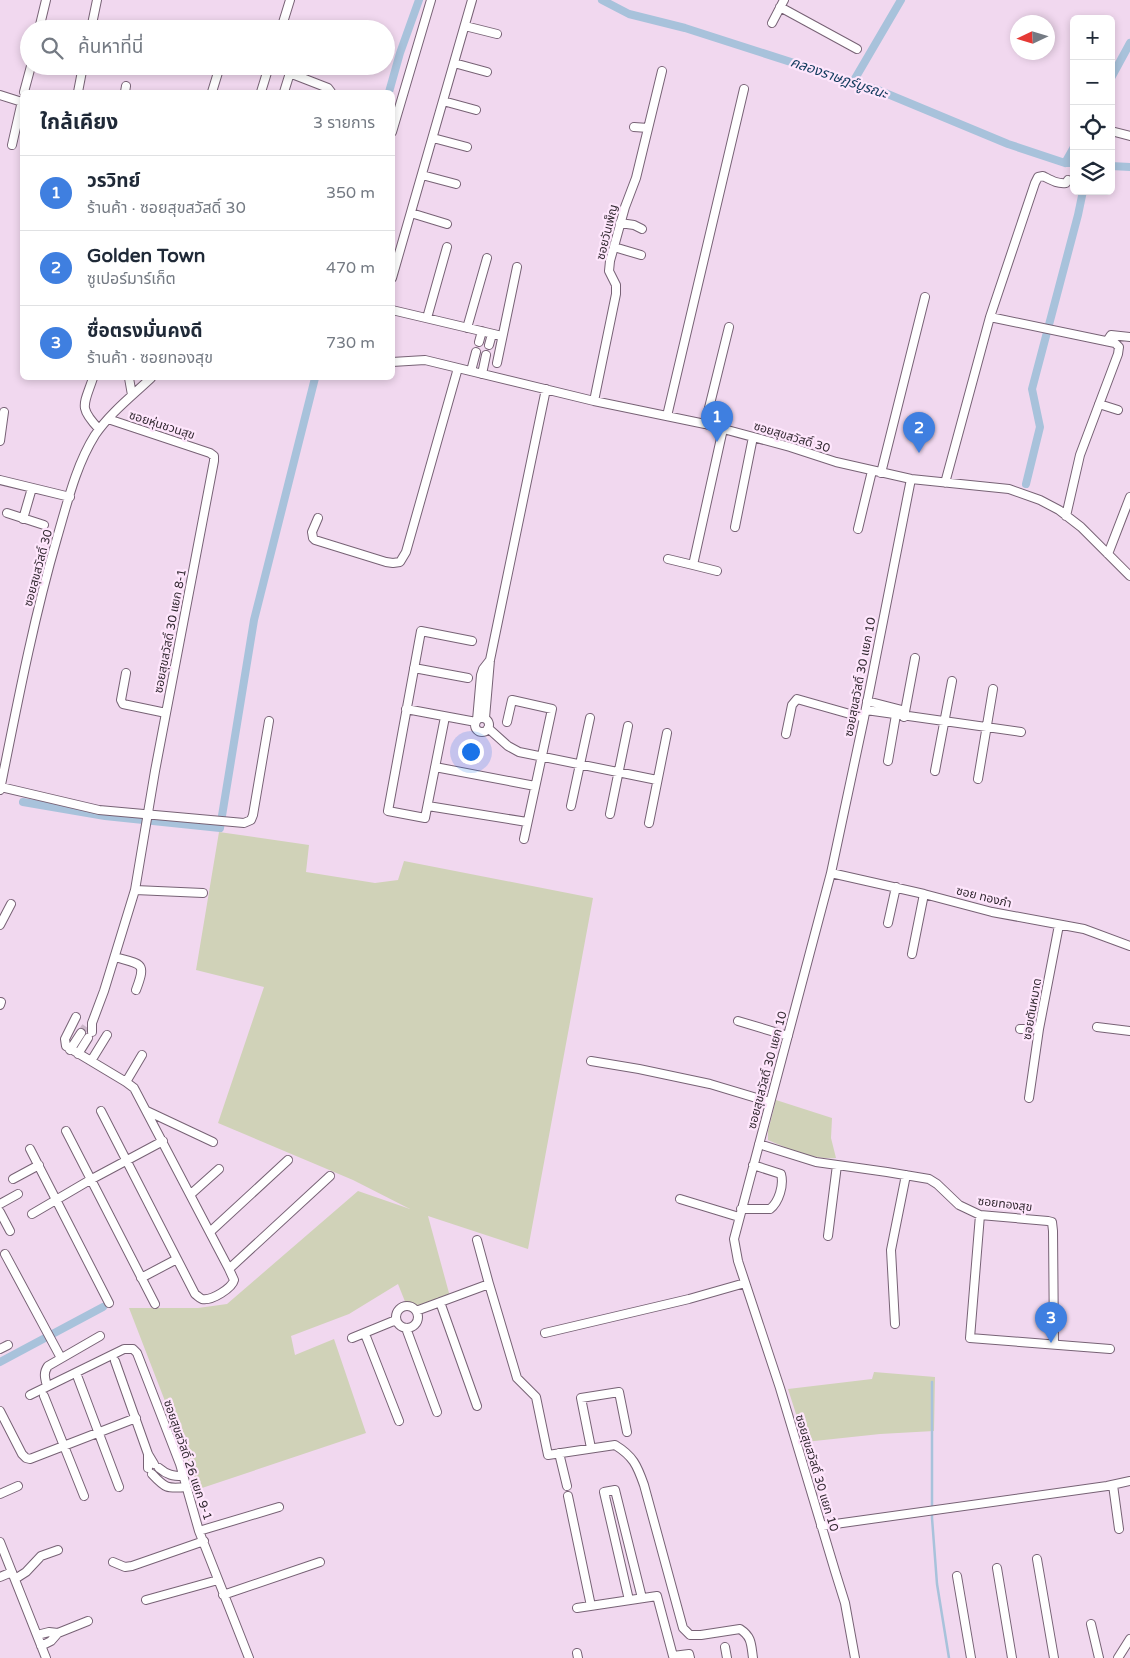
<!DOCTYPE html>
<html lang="th">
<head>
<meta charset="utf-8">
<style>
	body { margin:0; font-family:"Varela Round","Noto Sans Thai",sans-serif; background:#f2f2f3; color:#1f2937 }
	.controls { position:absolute; right:15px; top:15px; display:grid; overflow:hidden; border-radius:8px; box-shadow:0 2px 8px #0003 }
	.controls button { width:45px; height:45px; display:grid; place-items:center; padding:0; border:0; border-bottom:1px solid #e0e1e3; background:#fff; color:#1f2937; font:25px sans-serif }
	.compass { position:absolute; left:1010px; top:15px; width:45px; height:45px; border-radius:50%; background:#fff; box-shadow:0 2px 8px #0003; rotate:266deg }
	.you { position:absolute; left:470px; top:751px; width:18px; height:18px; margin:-12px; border:4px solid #fff; border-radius:50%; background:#1a73e8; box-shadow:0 0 0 8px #1a73e833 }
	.badge { display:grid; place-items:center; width:32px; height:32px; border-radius:50%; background:#b45309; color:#fff; font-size:16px; font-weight:700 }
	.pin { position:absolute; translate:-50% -41px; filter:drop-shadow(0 1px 2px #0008) }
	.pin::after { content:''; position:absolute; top:26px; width:18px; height:15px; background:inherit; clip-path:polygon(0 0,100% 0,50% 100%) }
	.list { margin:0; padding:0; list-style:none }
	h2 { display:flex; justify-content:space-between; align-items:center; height:65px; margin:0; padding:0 20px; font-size:21px }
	h2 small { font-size:16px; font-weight:400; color:#747a83 }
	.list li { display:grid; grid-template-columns:32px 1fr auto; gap:15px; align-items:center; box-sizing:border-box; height:75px; padding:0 20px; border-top:1px solid #e0e1e3 }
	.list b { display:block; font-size:19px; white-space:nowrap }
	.list p { margin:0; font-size:16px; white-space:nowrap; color:#747a83 }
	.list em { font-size:16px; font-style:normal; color:#747a83 }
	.icon { flex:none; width:28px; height:28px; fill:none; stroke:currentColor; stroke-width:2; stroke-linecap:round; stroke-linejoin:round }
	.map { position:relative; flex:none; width:1130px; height:1658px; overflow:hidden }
	.search { position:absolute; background:#fff; box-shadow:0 2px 8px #0003; left:20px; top:20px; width:375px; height:55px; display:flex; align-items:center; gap:12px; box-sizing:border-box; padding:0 18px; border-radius:28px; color:#747a83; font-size:19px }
	.panel { position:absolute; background:#fff; box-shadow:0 2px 8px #0003; left:20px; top:90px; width:375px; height:290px; border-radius:8px }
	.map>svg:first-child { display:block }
</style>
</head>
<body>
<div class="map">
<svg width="1130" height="1658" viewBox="0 0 1130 1658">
	<rect width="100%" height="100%" fill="#f1d8ef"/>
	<!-- green -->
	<path fill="#d0d2b8" d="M219,832L309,845L306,872L375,883L398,880L404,861L593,898L528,1249L428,1216L449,1293L451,1296L418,1308L406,1304L398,1284L349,1314L291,1336L295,1355L334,1339L366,1433L199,1489L129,1308H198L227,1304L358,1191L410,1209L353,1180L218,1123L264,987L196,970Z
		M776,1100L832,1118L831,1138L836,1158C812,1160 789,1149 768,1140V1131Z
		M874,1372L935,1377L934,1431L880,1434L805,1442L788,1389L872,1379Z"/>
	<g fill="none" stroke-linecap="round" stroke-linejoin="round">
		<!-- stream -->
		<path stroke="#a8c2db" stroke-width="2.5" d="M932,1382V1518L937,1584L949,1658"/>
		<!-- canal -->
		<path stroke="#a8c2db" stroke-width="8" d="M602,0L629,14L685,28L878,90L1008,144L1065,163H1074
			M1111,78L1130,43
			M853,82L901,0
			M389,92L400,53L419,0
			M1065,163L1074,147
			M1111,166L1130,167
			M1026,484L1040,427L1032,389L1078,215L1083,191
			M23,802L105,816L220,828L254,620L315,378
			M0,1362L103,1307"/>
		<!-- street-tunnel -->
		<path stroke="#cbb5c9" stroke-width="8" stroke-dasharray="8 4" stroke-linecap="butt" d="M81,1033L86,1026"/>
		<!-- street casing -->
		<g stroke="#776275" stroke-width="10">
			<path id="street" d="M780,7L857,49
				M772,23L784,0
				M465,26L497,34
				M39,29L46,0
				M91,29L97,0
				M281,29L290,0
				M454,63L487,72
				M24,92L31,66
				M78,92L83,66
				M125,92L126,86
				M212,92L220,66
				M261,92L269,66
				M284,92L289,76L292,74L328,88L331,92
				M0,95L22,102
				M443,101L476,110
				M634,127L648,128
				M1111,131L1130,136
				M392,132L431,0
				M433,138L467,147
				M12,145L22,101
				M422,175L456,184
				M411,213L447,224
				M620,223L634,225L642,229
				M614,247L641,255
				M392,278L472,0
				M392,310L502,336
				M990,317L1115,343L1119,347L1118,354L1080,455L1066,516
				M427,318L447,247
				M467,328L487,258
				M1107,341L1111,335L1130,337
				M479,342L482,331
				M489,345L492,334
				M392,362L425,360L594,401L705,424L790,447L836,462L911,479L1009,489L1040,500L1059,510L1081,527L1130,576
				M497,363L517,267
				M471,371L476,352
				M482,374L486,355
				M93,378C84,405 78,407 99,429
				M129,378L132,395
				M594,401L616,294V285L609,271L610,261L625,207L636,178L662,71
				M1099,404L1118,410
				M667,416L744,89
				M705,424L729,327
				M0,441L4,412
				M881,473L925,297
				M0,480L70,497
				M945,483L990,317L1035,183L1038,177L1043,176C1051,180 1057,184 1066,183L1068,180
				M7,513L44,525
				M318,518L312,532L313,538L315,540L386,562L393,563L400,562L406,552L458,368
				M23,519L32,488
				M735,527L753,437
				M858,529L872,471
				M1108,554L1130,497
				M668,559L693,565
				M717,571L693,565L723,429
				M414,668L468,678
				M126,673L121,700L123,704L166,713
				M867,701L902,710
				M406,709L476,722
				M866,710L1021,732
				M445,717L425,818L388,811L421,631L472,641
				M904,717L915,658
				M485,718L490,660L546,389
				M475 725a7 7 0 1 1 14 0a7 7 0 1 1-14 0Z
				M477,720L481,675L483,669L490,660
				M507,722L512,700L552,709L524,839
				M488,728L508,746L519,752L657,780
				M786,734L792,705L797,699L864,718
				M888,761L897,709
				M435,767L535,786
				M935,771L952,681
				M978,779L993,689
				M1,787L99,810L244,823L251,820L253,815L269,721
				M0,790C17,705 33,621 57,538C67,504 76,465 95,435C110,413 132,396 151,378
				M428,806L527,822
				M571,806L590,718
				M610,814L628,726
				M649,823L667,733
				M831,873L924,894L992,912L1084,929L1130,946
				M135,890L203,893
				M888,923L896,887
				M0,925L11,904
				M912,954L924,894
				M115,957C141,965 147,961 136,990
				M0,1005L1,1002
				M76,1017L65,1039L66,1046L126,1082L134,1088L229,1269L234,1280C232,1288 212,1301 202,1299C199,1298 198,1296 195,1294L101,1111
				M738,1021L788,1036
				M1097,1027L1130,1031
				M1020,1029H1039
				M92,1032V1023L104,991L135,890L155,771L214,461V456L210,453L108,419
				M70,1050L81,1033
				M78,1054L88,1038
				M91,1061L107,1035
				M591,1061L639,1069L710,1084L770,1102
				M126,1082L142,1055
				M1029,1098L1039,1029L1059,925
				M147,1111L213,1142
				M66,1131L155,1304
				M759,1144L816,1162L887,1172L929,1179L937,1184L959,1205L980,1215L1048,1221L1052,1222L1053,1231L1054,1344
				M30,1149L109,1303
				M13,1179L39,1165
				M191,1194L219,1169
				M680,1199L739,1217
				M0,1204L18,1194
				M741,1209H770C779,1202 784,1185 781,1174L753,1165
				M0,1212L10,1231
				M32,1214L90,1180L163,1141
				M980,1215L970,1338L1110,1349
				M211,1231L288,1160
				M828,1236L837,1165
				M477,1240L489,1284
				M5,1254L61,1358
				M229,1269L330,1176
				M141,1278L177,1259
				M440,1302L477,1406
				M396 1317a11 11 0 1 1 22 0a11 11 0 1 1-22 0Z
				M416,1311L489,1284L517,1378L536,1397L548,1455L615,1445C633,1456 637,1465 644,1485L683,1628L690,1635H701L740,1629C752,1637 751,1644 753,1658
				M895,1324L891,1250L906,1175
				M406,1328L437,1412
				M545,1333L689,1299L745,1283
				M365,1334L399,1421
				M352,1338L396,1320
				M0,1349L8,1345
				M115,1361L148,1454L154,1464
				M78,1378L119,1487
				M47,1386C45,1378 43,1373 48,1366L100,1336
				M30,1395L124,1349H133L137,1353L180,1464L199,1531L249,1658
				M44,1396L84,1496
				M0,1411L22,1454L26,1458L30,1459L136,1418
				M591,1448L581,1398L619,1392L627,1432
				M559,1453L567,1486
				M148,1454V1468
				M159,1468C167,1475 173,1476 183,1476
				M152,1474C165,1488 167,1489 186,1487
				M1113,1485L1119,1529
				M0,1494L18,1486
				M568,1496L591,1606
				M821,1526L1107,1486L1130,1481
				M199,1531L279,1507
				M0,1542L46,1658
				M1037,1559L1054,1658
				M113,1562L125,1567L132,1566L204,1541
				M997,1568L1012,1658
				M957,1576L971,1658
				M0,1577L12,1572
				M15,1579L26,1572L41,1556L58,1550
				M223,1595L320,1562
				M146,1600L218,1580
				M629,1600L604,1492L615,1490L642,1598
				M577,1608L657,1596L673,1656L689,1654L690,1658
				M1091,1624L1099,1658
				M37,1635L49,1632L58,1633
				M41,1646L51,1641L58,1633L88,1621
				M725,1647L727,1658
				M577,1653L578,1658
				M855,1658L845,1603L835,1571L780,1388L738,1261L734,1239L831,873L864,718L911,479
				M1118,1658L1130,1639"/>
		</g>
		<!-- street -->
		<use href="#street" stroke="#fff" stroke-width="8"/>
	</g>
	<g text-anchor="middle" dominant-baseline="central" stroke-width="4.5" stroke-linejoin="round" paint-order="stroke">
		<!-- street labels -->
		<g font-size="12" fill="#332a32" stroke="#fee6fc">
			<text transform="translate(607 232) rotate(-76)">ซอยวันเพ็ญ</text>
			<text transform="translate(162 425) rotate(18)">ซอยหุ่นชวนสุข</text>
			<text transform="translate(792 437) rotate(17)">ซอยสุขสวัสดิ์ 30</text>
			<text transform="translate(38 568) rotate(-75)">ซอยสุขสวัสดิ์ 30</text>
			<text transform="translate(170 631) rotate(-79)">ซอยสุขสวัสดิ์ 30 แยก 8-1</text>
			<text transform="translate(860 677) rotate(-79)">ซอยสุขสวัสดิ์ 30 แยก 10</text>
			<text transform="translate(984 897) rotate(14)">ซอย ทองภํา</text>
			<text transform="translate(1032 1009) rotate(-80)">ซอยตันหมาด</text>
			<text transform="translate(767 1070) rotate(-75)">ซอยสุขสวัสดิ์ 30 แยก 10</text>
			<text transform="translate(1005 1204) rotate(7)">ซอยทองสุข</text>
			<text transform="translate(188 1460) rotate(71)">ซอยสุขสวัสดิ์ 26 แยก 9-1</text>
			<text transform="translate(817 1473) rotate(73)">ซอยสุขสวัสดิ์ 30 แยก 10</text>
		</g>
		<!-- water labels -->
		<g font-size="14" font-style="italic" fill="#113b5d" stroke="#fee6fc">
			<text transform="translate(839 78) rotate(19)">คลองราษฎร์บูรณะ</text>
		</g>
	</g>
</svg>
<div class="controls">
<button>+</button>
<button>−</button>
<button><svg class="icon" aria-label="locate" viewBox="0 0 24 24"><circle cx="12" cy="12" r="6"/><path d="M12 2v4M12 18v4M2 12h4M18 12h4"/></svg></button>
<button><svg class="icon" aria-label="layers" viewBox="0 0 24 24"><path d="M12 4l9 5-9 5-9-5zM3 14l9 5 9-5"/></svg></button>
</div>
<svg class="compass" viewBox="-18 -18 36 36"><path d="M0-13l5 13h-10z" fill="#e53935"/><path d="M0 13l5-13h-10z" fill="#747a83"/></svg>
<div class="you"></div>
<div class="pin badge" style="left:717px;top:442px;background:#3f7fe0">1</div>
<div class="pin badge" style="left:919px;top:453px;background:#3f7fe0">2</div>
<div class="pin badge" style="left:1051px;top:1343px;background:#3f7fe0">3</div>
<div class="search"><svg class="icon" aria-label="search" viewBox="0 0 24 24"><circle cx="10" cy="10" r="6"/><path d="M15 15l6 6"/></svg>ค้นหาที่นี่</div>
<section class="panel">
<h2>ใกล้เคียง<small>3 รายการ</small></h2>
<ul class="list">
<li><span class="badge" style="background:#3f7fe0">1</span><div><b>วรวิทย์</b><p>ร้านค้า · ซอยสุขสวัสดิ์ 30</p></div><em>350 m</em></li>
<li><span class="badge" style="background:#3f7fe0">2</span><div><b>Golden Town</b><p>ซูเปอร์มาร์เก็ต</p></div><em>470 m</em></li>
<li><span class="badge" style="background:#3f7fe0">3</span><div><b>ซื่อตรงมั่นคงดี</b><p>ร้านค้า · ซอยทองสุข</p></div><em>730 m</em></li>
</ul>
</section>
</div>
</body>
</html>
